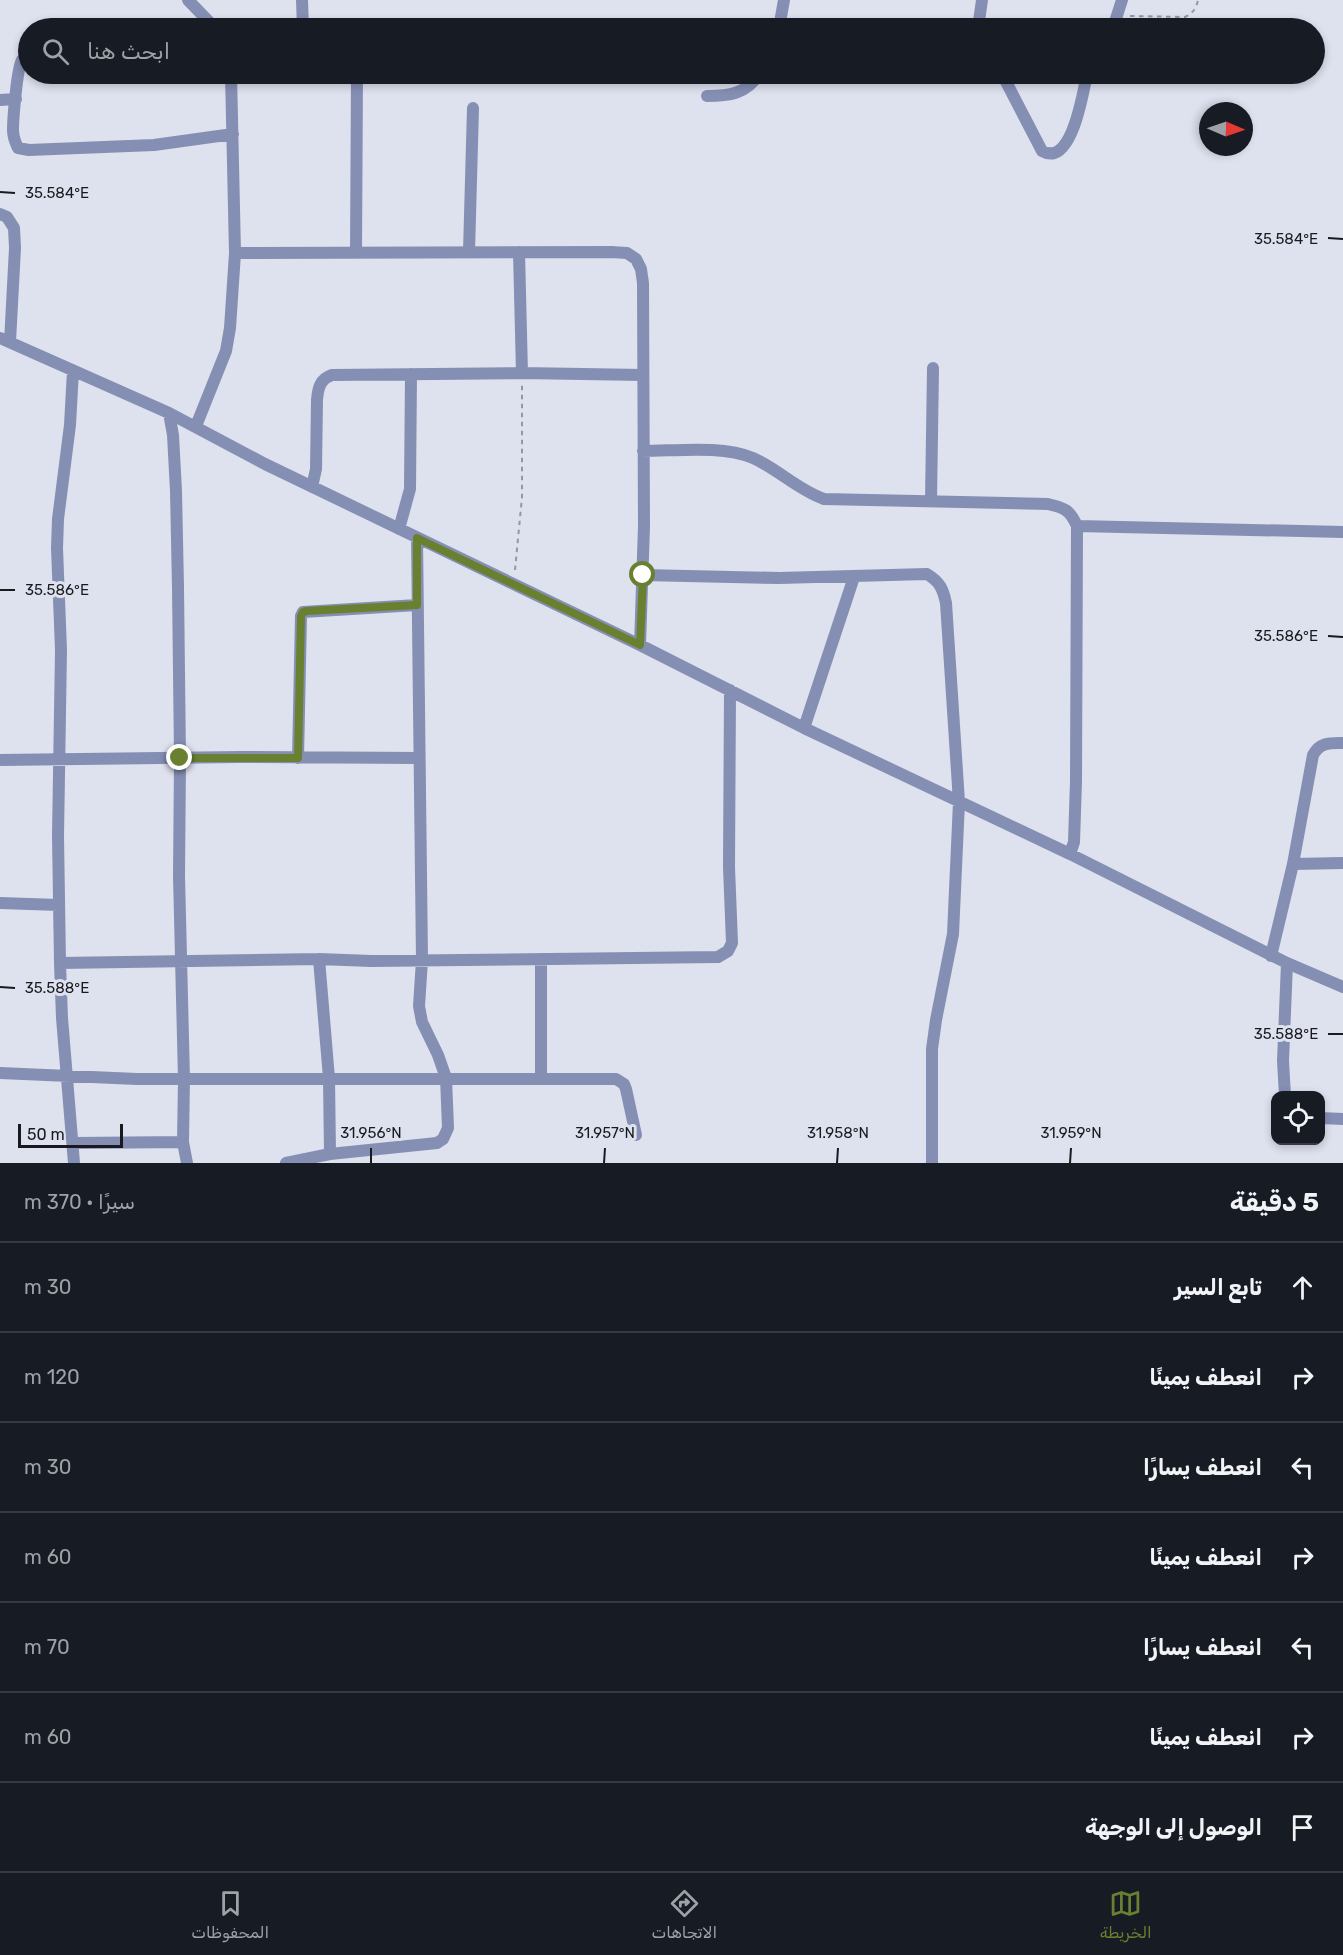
<!DOCTYPE html>
<html lang="ar">
<head>
<meta charset="utf-8">
<style>
	body { margin:0; font-family:Rubik,Cairo,sans-serif; background:#242831; color:#f1f3f6; direction:rtl }
	.controls { position:absolute; right:18px; bottom:18px; display:grid; overflow:hidden; border-radius:12px; box-shadow:0 3px 9px #0003 }
	.controls button { width:54px; height:54px; display:grid; place-items:center; padding:0; border:0; border-bottom:2px solid #363941; background:#171b24; color:#f1f3f6; font:30px sans-serif }
	.compass { position:absolute; left:1199px; top:102px; width:54px; height:54px; border-radius:50%; background:#171b24; box-shadow:0 3px 9px #0003; rotate:92deg }
	.scale { position:absolute; left:18px; bottom:15px; width:105px; box-sizing:border-box; padding-left:6px; border:3px solid #181a1e; border-top:0; font-size:16px; line-height:21px; white-space:nowrap; color:#181a1e; -webkit-text-stroke:4px #dee1ee; paint-order:stroke }
	.stop { position:absolute; width:18px; height:18px; margin:-14px; border:4px solid #6a8031; border-radius:50%; background:#fff }
	.stop.end { background:#6a8031; border-color:#fff; box-shadow:0 2px 6px #0008 }
	.list { margin:0; padding:0; list-style:none }
	h2 { display:flex; justify-content:space-between; align-items:center; height:78px; margin:0; padding:0 24px; font-size:26px }
	h2 small { font-size:20px; font-weight:400; color:#9ea1a6 }
	.list li { display:grid; grid-template-columns:39px 1fr auto; gap:18px; align-items:center; box-sizing:border-box; height:90px; padding:0 24px; border-top:2px solid #363941 }
	.list b { display:block; font-size:22px; white-space:nowrap }
	.list em { font-size:20px; font-style:normal; color:#9ea1a6 }
	.icon { flex:none; width:33px; height:33px; fill:none; stroke:currentColor; stroke-width:2; stroke-linecap:round; stroke-linejoin:round }
	.map { position:relative; flex:none; width:1343px; height:1163px; overflow:hidden; direction:ltr }
	.search { position:absolute; background:#171b24; box-shadow:0 3px 9px #0003; left:18px; right:18px; top:18px; height:66px; display:flex; align-items:center; gap:15px; box-sizing:border-box; padding:0 21px; border-radius:33px; color:#9ea1a6; font-size:22px }
	.sheet { height:708px; background:#171b24 }
	nav { display:flex; justify-content:space-around; align-items:center; box-sizing:border-box; height:84px; border-top:2px solid #363941; background:#171b24; font-size:16px; color:#9ea1a6 }
	nav a { display:grid; justify-items:center; gap:3px }
	nav .on { color:#6a8031 }
	.map>svg:first-child { display:block }
</style>
</head>
<body>
<div class="map">
<svg width="1343" height="1163" viewBox="0 0 1343 1163">
	<rect width="100%" height="100%" fill="#dee1ee"/>
	<g fill="none" stroke-linecap="round" stroke-linejoin="round">
		<!-- path -->
		<path stroke="#9496a0" stroke-width="2" stroke-dasharray="4.5 4.5" stroke-linecap="butt" d="M1130,16L1185,17C1193,13 1196,9 1198,0
			M515,570L522,497V385"/>
		<!-- street -->
		<path stroke="#858fb4" stroke-width="12" d="M188,0L215,28
			M302,0L303,28
			M779,28L784,0
			M978,28L982,0
			M1113,28L1122,0
			M28,59L22,60C17,68 13,119 13,130C13,137 15,142 18,148L29,150L154,145L233,134
			M1002,74L1042,151C1072,168 1083,92 1087,74
			M707,96C728,96 747,94 759,74
			M0,100L16,99
			M0,214L7,217L14,228L15,248L10,342
			M356,252L357,74
			M469,252L473,108
			M519,252L522,373
			M235,253L611,252L627,253L636,259L641,269L643,283L644,526L640,645
			M0,338L169,413L265,464L640,645L804,728L1070,854L1287,963L1343,987
			M73,371L70,425L58,519L57,548L61,650L58,836L60,963L62,1018L74,1163
			M169,413L173,435L176,491L178,587L180,758L179,876L184,1079L183,1142L187,1163
			M196,426L226,351L230,328L235,253L231,74
			M643,451C676,451 722,445 753,458C778,469 798,490 824,499L1048,504C1065,508 1070,510 1077,526L1343,532
			M312,487L316,469L317,400C318,388 320,379 332,375L522,373L643,375
			M931,501L933,368
			M399,529L410,489L411,374
			M643,575L779,578L927,574C940,582 943,589 946,603L959,802L953,934L936,1020L932,1049V1163
			M804,728L854,577
			M298,758L301,616L303,612L417,605
			M0,760L240,757L419,758
			M1070,854L1074,842L1076,781L1077,526
			M1293,864L1343,863
			M0,903L59,905
			M1271,956L1293,864L1313,755C1320,742 1330,743 1343,743
			M319,959L329,1078L330,1154
			M60,963L319,959L371,961L718,957L728,951L732,943L729,867L730,690
			M0,1073L137,1079H616L624,1084L626,1089L636,1135
			M541,1078V959
			M1285,1096L1283,1061L1287,963
			M1320,1118L1343,1119
			M74,1143L183,1142
			M286,1163L330,1154L437,1143L443,1139L448,1128L446,1078L438,1055L422,1022L419,1006L422,960L417,538"/>
	</g>
	<g fill="none" stroke-linecap="round" stroke-linejoin="round">
		<!-- route -->
		<path stroke="#6a8031" stroke-width="8" d="M180,758H298L301,616L303,612L307,611L417,605V538L640,645L643,575"/>
	</g>
	<!-- ticks -->
	<path fill="none" stroke="#181a1e" stroke-width="2" d="M0,192L15,193M1328,238L1343,239M0,590H15M1328,636L1343,637M0,987L15,988M1328,1034H1343M371,1163V1148M604,1163L605,1148M837,1163L838,1148M1070,1163L1071,1148"/>
	<g font-size="15" text-anchor="middle" fill="#181a1e" stroke="#dee1ee" stroke-width="6" stroke-linejoin="round" paint-order="stroke">
		<text x="57" y="198">35.584°E</text>
		<text x="1286" y="244">35.584°E</text>
		<text x="57" y="595">35.586°E</text>
		<text x="1286" y="641">35.586°E</text>
		<text x="57" y="993">35.588°E</text>
		<text x="1286" y="1039">35.588°E</text>
		<text x="371" y="1138">31.956°N</text>
		<text x="605" y="1138">31.957°N</text>
		<text x="838" y="1138">31.958°N</text>
		<text x="1071" y="1138">31.959°N</text>
	</g>
</svg>
<div class="controls">
<button><svg class="icon" aria-label="locate" viewBox="0 0 24 24"><circle cx="12" cy="12" r="6"/><path d="M12 2v4M12 18v4M2 12h4M18 12h4"/></svg></button>
</div>
<svg class="compass" viewBox="-18 -18 36 36"><path d="M0-13l5 13h-10z" fill="#e53935"/><path d="M0 13l5-13h-10z" fill="#9ea1a6"/></svg>
<div class="scale">50 m</div>
<div class="stop" style="left:643px;top:575px"></div>
<div class="stop end" style="left:180px;top:758px"></div>
<div class="search"><svg class="icon" aria-label="search" viewBox="0 0 24 24"><circle cx="10" cy="10" r="6"/><path d="M15 15l6 6"/></svg>ابحث هنا</div>
</div>
<section class="sheet">
<h2>5 دقيقة<small>سيرًا · 370 m</small></h2>
<ul class="list">
<li><svg class="icon" aria-label="ahead" viewBox="0 0 24 24"><path d="M12 20V5M6 11l6-6 6 6"/></svg><div><b>تابع السير</b></div><em>30 m</em></li>
<li><svg class="icon" aria-label="right" viewBox="0 0 24 24"><path d="M7 20v-9h11M14 6l5 5-5 5"/></svg><div><b>انعطف يمينًا</b></div><em>120 m</em></li>
<li><svg class="icon" aria-label="left" viewBox="0 0 24 24"><path d="M17 20v-9H6M10 6l-5 5 5 5"/></svg><div><b>انعطف يسارًا</b></div><em>30 m</em></li>
<li><svg class="icon" aria-label="right" viewBox="0 0 24 24"><path d="M7 20v-9h11M14 6l5 5-5 5"/></svg><div><b>انعطف يمينًا</b></div><em>60 m</em></li>
<li><svg class="icon" aria-label="left" viewBox="0 0 24 24"><path d="M17 20v-9H6M10 6l-5 5 5 5"/></svg><div><b>انعطف يسارًا</b></div><em>70 m</em></li>
<li><svg class="icon" aria-label="right" viewBox="0 0 24 24"><path d="M7 20v-9h11M14 6l5 5-5 5"/></svg><div><b>انعطف يمينًا</b></div><em>60 m</em></li>
<li><svg class="icon" aria-label="arrive" viewBox="0 0 24 24"><path d="M6 21V4h12l-3 4 3 4H6"/></svg><div><b>الوصول إلى الوجهة</b></div></li>
</ul>
</section>
<nav>
<a class="on"><svg class="icon" aria-label="map" viewBox="0 0 24 24"><path d="M3 6l6-2 6 2 6-2v14l-6 2-6-2-6 2zM9 4v14M15 6v14"/></svg>الخريطة</a>
<a><svg class="icon" aria-label="directions" viewBox="0 0 24 24"><path d="M12 3l9 9-9 9-9-9zM9 14v-3h6M13 9l2 2-2 2"/></svg>الاتجاهات</a>
<a><svg class="icon" aria-label="saved" viewBox="0 0 24 24"><path d="M7 4h10v16l-5-4-5 4z"/></svg>المحفوظات</a>
</nav>
</body>
</html>
